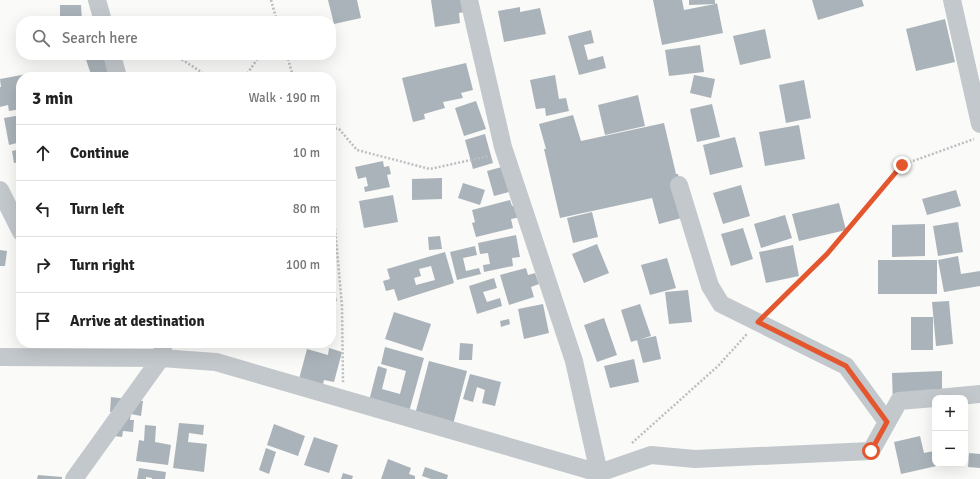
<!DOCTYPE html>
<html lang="en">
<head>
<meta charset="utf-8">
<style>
	body { margin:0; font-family:Signika,sans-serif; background:#f6f6f6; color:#222 }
	.controls { position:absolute; right:12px; bottom:12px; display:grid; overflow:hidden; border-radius:8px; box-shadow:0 4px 16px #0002 }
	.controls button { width:36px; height:36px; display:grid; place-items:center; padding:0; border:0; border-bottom:1px solid #e0e0e0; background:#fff; color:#222; font:20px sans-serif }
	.stop { position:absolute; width:12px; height:12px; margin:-9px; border:3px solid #e4572e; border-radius:50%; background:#fff }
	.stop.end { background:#e4572e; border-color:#fff; box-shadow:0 1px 4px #0008 }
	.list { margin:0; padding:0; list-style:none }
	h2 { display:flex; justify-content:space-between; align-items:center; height:52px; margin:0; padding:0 16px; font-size:17px }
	h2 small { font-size:13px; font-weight:400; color:#767676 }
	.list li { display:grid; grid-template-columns:26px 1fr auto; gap:12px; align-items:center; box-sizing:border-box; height:56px; padding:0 16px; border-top:1px solid #e0e0e0 }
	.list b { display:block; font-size:15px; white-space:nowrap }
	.list em { font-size:13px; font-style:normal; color:#767676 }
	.icon { flex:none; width:22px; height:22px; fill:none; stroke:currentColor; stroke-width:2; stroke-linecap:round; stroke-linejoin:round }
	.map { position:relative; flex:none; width:980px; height:479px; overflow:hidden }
	.search { position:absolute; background:#fff; box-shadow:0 4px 16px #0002; left:16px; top:16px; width:320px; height:44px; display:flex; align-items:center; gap:10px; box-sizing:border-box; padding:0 14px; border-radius:16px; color:#767676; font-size:15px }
	.panel { position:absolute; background:#fff; box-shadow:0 4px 16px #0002; left:16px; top:72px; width:320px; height:276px; border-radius:16px }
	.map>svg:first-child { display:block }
</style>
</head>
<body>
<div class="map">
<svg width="980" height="479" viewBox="0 0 980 479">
	<rect width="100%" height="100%" fill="#fafaf8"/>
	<!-- building -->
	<path fill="#aab3b9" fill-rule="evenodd" d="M328,0H357L361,18L334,24Z
		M431,0H462L464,12L459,13L460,23L435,27Z
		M653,0H682L684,10L715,4L689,5V0H715V4L717,3L723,33L662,45Z
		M812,0H862L864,6L818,20Z
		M60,5H81L82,21H60Z
		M520,7V12L540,8L546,34L504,42L498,11Z
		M945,19L955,62L916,71L906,29Z
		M765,29L771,58L740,65L733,36Z
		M591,30L594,43L584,45L588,60L603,56L606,68L579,75L568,36Z
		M700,45L704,72L669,76L665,50Z
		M92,55H112L119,77H92L85,57Z
		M466,63L473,90L461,93L463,98L443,102L445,108L424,114L425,119L413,122L402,78Z
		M27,74V77H21V109L9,111L8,105L0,107V87H1L0,79Z
		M555,75L559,99L566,98L569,111L546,116L545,108L536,109L530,80Z
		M694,75L715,79L711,98L690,93Z
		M804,80L811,118L786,123L779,85Z
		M638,95L645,126L605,135L598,105Z
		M476,101L486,129L464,136L455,108Z
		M712,104L720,137L697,142L690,109Z
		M21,115V142L9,145L4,118Z
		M573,115L581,141L664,123L676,174H678L689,216L659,224L652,198L560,218L544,149H546L539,124Z
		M799,125L805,159L765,166L759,132Z
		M485,134L493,163L473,169L465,140Z
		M735,137L743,167L710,175L703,145Z
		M21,149V162L14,163L12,151Z
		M383,161L384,167L389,166L391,174L387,175L390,187L365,192L364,187L368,186L366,177L358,179L355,167Z
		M513,164L520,189L494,196L487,171Z
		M442,178V199L412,200V179Z
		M463,183L485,190L480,205L458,198Z
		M741,185L750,216L723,224L713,193Z
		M956,190L961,206L927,215L922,199Z
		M393,195L398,222L364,228L359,201Z
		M510,200L512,206L517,205L521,217L511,219L513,228L476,237L472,223L475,222L472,210Z
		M839,203L846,230L799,241L792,214Z
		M592,212L598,237L573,243L567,218Z
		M785,215L792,238L761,248L754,224Z
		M958,222L963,252L938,256L933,226Z
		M925,224V256L892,257V225Z
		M743,228L753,259L731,266L721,234Z
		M516,235L520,257L512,258L513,266L484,272L483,265L490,264L488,253L480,254L478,243Z
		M440,236L442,249L429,250L428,237Z
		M597,244L609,273L584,283L572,254Z
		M793,245L799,276L766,283L759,252Z
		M475,246L477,255L463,258L466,271L479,268L481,274L457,280L450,252Z
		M0,250L7,251L5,266H0Z
		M445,252L454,283L398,301L394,289L386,291L383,281L390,279L387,269ZM431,266L435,280L416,285L414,278L421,276L419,269Z
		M958,256L961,274L980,271V286L944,292L938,260Z
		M667,258L676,288L650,295L641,265Z
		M878,260H937V294H878Z
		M526,268L528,275L535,273L539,284L531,287L534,297L509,305L500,275Z
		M331,276L337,301L331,302Z
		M494,278L497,288L483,292L487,302L500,298L502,306L477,314L469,286Z
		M688,290L692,322L669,324L665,292Z
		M949,301L953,344L936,346L932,302Z
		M543,304L549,333L524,339L518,309Z
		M640,304L651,336L631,342L621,310Z
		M394,312L431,324L422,351L385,339Z
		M911,317H933V350H911Z
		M604,318L617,355L597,362L584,325Z
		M509,319L510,324L501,327L500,321Z
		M656,336L661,359L643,363L637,340Z
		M460,343L473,344L472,360H459Z
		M385,347L424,358L409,412L369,401L378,366L387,369L382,389L400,394L406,371L381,364Z
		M329,348L342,352L334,382L324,380L322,389L299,379L307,349L328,355Z
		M634,359L639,382L610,388L604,366Z
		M429,361L467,371L450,436L412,426Z
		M942,371V398L893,406L892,373Z
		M470,374L501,382L495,406L482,403L485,390L477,387L473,402L463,399Z
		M111,397L143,401L141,416L131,414L130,420H134L133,432L123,431L122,437L105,435L108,416H112L113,412H110Z
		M179,423L204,425L203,435L189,433L188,442L207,444L204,472L173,468Z
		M274,424L305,436L298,456L267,445Z
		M145,425L156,426L155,442L171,445L168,465L136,461L139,440L144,441Z
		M920,436L924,453L934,451L933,445L935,444V464L941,465L901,474L894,442Z
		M314,437L338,445L329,473L304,465Z
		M266,448L276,452L269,474L259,470Z
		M969,453L980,454V468L968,467Z
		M388,459L411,468L409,474L415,476V479H381Z
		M425,467L448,475L447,479H431L422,476Z
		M139,468L166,472L165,479H152V478L146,477V479H137Z
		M343,473L353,476L352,479H341Z
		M38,475L62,477V479H37Z"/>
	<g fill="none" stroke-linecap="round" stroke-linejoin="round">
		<!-- path -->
		<path stroke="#bbbfc2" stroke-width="2.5" stroke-dasharray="2 2" stroke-linecap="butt" d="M271,0L277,21
			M175,55L209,77
			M287,55L293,77
			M245,77L260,55
			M331,128L339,129L357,150L430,169L489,156
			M331,201L333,206L342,306L343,382
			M770,310L827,254L902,165L974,139
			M632,443L718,366L747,334"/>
		<!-- minor -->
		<path stroke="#c3c8cc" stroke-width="18" d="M97,0L103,21
			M469,0L503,147L574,361L599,473
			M952,0L980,124
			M112,55L118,77
			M679,185L710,286L721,304L846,366L887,422
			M0,190L21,232
			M0,357L161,358L216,362L599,473L651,455L695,459L871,451L899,401L935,398
			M938,398L980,394
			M74,479L161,358L164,343"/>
	</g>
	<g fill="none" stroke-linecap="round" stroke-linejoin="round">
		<!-- route -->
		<path stroke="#e4572e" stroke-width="5" d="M871,451L887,422L846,366L758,322L827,254L902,165"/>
	</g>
</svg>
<div class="controls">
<button>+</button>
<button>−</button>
</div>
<div class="stop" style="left:871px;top:451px"></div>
<div class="stop end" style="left:902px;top:165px"></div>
<div class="search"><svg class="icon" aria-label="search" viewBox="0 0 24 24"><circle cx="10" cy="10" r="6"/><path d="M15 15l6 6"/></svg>Search here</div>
<section class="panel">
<h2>3 min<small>Walk · 190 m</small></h2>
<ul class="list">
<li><svg class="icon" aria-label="ahead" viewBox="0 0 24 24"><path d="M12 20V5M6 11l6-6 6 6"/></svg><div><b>Continue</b></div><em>10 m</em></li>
<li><svg class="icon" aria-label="left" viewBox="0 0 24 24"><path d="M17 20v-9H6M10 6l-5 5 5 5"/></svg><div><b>Turn left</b></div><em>80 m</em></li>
<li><svg class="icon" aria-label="right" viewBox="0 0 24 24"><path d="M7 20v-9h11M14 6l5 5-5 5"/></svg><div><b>Turn right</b></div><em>100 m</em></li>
<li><svg class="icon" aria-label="arrive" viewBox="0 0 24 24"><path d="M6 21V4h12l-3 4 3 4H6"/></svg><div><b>Arrive at destination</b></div></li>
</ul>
</section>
</div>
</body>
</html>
